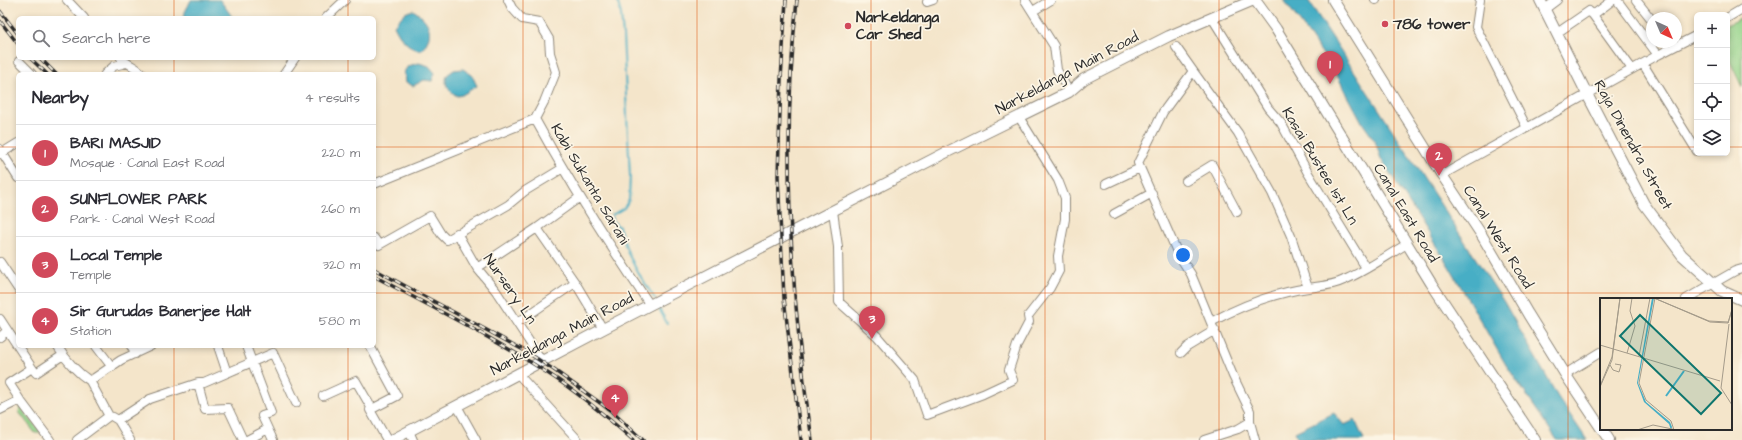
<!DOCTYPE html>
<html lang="en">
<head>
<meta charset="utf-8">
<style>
	body { margin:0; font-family:"Architects Daughter",sans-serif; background:#f2f2f3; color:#2b2b33 }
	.controls { position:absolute; right:12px; top:12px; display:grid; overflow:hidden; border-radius:6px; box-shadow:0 2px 6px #0003 }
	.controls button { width:36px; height:36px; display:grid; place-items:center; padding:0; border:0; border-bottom:1px solid #e1e1e2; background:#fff; color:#2b2b33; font:20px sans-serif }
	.compass { position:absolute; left:1646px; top:12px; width:36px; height:36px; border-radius:50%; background:#fff; box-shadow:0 2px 6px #0003; rotate:136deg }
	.you { position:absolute; left:1183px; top:255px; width:14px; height:14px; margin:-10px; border:3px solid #fff; border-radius:50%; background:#1a73e8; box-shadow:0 0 0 6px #1a73e833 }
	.badge { display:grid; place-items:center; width:26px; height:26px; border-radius:50%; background:#d1495b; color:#fff; font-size:13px; font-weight:700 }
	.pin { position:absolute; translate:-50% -33px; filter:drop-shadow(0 1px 2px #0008) }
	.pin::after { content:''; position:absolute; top:21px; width:14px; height:12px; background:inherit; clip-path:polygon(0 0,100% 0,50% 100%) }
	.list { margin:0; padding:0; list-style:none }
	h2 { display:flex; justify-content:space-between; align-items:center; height:52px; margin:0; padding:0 16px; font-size:17px }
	h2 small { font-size:13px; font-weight:400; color:#7c7c81 }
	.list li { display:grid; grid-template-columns:26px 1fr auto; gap:12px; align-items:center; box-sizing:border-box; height:56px; padding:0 16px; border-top:1px solid #e1e1e2 }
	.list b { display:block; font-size:15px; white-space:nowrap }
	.list p { margin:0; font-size:13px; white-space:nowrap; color:#7c7c81 }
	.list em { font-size:13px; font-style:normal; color:#7c7c81 }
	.icon { flex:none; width:22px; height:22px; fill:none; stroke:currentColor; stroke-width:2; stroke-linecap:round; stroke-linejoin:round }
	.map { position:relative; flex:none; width:1742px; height:440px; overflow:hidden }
	.search { position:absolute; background:#fff; box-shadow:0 2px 6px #0003; left:16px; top:16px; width:360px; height:44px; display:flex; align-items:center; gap:10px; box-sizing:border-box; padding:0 14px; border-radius:6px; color:#7c7c81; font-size:15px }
	.panel { position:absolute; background:#fff; box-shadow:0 2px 6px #0003; left:16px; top:72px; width:360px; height:276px; border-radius:6px }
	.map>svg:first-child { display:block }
</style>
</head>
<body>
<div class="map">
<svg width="1742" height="440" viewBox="0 0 1742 440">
	<rect width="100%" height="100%" fill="#fcf5e5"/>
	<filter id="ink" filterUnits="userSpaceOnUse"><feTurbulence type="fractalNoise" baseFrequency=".025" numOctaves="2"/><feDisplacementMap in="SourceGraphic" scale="8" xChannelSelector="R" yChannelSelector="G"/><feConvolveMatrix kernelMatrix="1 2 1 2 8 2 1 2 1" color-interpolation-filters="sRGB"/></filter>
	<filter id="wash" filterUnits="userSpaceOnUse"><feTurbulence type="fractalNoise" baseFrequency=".012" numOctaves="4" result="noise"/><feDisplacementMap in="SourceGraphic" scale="16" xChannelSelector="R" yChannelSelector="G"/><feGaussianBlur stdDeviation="0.9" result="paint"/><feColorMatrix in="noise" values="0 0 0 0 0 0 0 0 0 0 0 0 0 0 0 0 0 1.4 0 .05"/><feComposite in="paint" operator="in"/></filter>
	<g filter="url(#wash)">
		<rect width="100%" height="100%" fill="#f4e5ca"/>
		<!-- green -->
		<path fill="#93d389" stroke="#5f7f5a" d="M1742,17V87L1727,55V25Z
			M20,407L40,431L39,433H35L19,412Z"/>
		<!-- water -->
		<path fill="#46aec5" stroke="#386c78" d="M191,0H220L233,18H184L185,12Z
			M1284,0H1308L1504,302L1558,397L1587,440H1557L1506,365L1450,268L1381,159L1375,141L1363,124L1334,70Z
			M413,10C431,21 435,35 421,51C407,47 400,38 394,25L405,13Z
			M419,63L429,66L435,73L432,81L424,80L413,86L406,82L404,72L408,66Z
			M463,69L472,75L477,86L462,95L457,96C448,90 444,85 447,75L454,70Z
			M1334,413L1344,425L1355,420L1364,440H1298L1295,432Z"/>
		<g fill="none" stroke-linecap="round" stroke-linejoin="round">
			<!-- stream -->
			<path stroke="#46aec5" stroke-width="2" d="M617,0L621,14L623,35L630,176L629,200L624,208L612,215V221L619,227L628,253L637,271L655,299
				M657,305L667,323"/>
		</g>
	</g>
	<g filter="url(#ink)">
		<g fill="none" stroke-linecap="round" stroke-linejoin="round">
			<!-- minor casing -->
			<g stroke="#90887a" stroke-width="10">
				<path id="minor" d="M67,0L84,18
					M508,0L512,8L522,19L539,22L549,39L550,53L556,72L544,102L535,119C570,183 609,245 650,305
					M1025,0L1054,46L1057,70L1069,92
					M1375,0H1376
					M1480,0L1476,27L1527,128
					M1613,0L1593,15L1632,69
					M1617,0L1658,55
					M1636,0L1652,20
					M927,2L933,0
					M1545,9L1557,0
					M1033,11L1051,0
					M326,18L345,0
					M1212,18L1268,108L1281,123L1308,173L1366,268
					M1727,18L1742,9
					M1557,33L1589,11L1593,15
					M1176,47L1193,71L1163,112L1138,163L1178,254L1191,274L1233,376L1250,411V422L1238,429L1204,440
					M121,58C127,65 138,67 142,74
					M19,61L32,74
					M1643,64L1697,151
					M1193,71L1238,133L1272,193L1291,236L1308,288
					M105,74L114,66L126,63
					M284,74L295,58
					M0,149L18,178
					M0,154L18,143
					M1442,175L1658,55L1697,35
					M1186,181L1212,165L1237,212
					M374,184L535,119
					M1106,184L1140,168
					M833,211L838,247L839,302L877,336L915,380L927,415L983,394L1013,380L1009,370L1017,345L1029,322L1028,316L1050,288L1059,271L1058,256L1065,219V198L1058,180L1019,117
					M1114,214L1152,193
					M537,228L576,284L603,329
					M457,233L477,268L496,291L542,361
					M374,238L379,245L430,216L441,234L447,240L508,205L525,191L563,168
					M0,262L18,289
					M477,268L537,228L580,197
					M1686,299L1735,271L1742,269
					M0,319L32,368L9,383L20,400
					M1211,322C1241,306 1273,293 1308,288C1320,286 1332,286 1344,280C1366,271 1386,256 1407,244
					M517,323L575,283
					M0,337L7,331
					M57,346C66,360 76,372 90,381
					M96,346L112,367
					M132,346L135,354
					M218,346L227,373
					M246,346L271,413L262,416L273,440
					M370,346L397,396L370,410L387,440
					M1181,353L1187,347L1215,330
					M32,368L36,373L63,355
					M518,374L578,440
					M1565,374L1601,352
					M198,383L205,409L228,408L243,440
					M323,396L356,381L372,409
					M457,406L476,440
					M0,410L20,400L50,440
					M113,417L118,420L130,440
					M118,420L150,399L198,383H204L273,353L296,403
					M1250,422L1255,440
					M409,431L413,440
					M77,440L109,416L90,381L121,360L151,346
					M247,440L268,429"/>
			</g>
			<!-- major casing -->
			<g stroke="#90887a" stroke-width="12">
				<path id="major" d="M1255,0L1276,29L1431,283L1535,440
					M1333,0L1442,175L1481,234L1528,314L1567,377L1601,428
					M1540,0L1589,98L1644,204L1682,255L1722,291L1742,300
					M1602,429L1609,440
					M392,440L603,329L945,153L1069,92L1084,79L1169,36L1254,0"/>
			</g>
			<!-- minor -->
			<use href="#minor" stroke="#fff" stroke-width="8"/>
			<!-- major -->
			<use href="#major" stroke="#fff" stroke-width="10"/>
			<!-- rail casing -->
			<g stroke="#2b2b2b" stroke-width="3.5">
				<path id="rail" d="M786,0L781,79L778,176L784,298L801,440
					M797,0C781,147 790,295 812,440
					M0,11L18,34
					M0,21L18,44
					M30,58L47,74
					M40,58L56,74
					M374,269L527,352L554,370L610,410L643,440
					M374,276C433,308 494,338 549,374C579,393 607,417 633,440"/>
			</g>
			<!-- rail -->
			<use href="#rail" stroke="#fcf5e5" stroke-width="2" stroke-dasharray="6" stroke-linecap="butt"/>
		</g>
	</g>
	<!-- grid -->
	<path fill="none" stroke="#df570e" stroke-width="1" stroke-opacity="0.55" d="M174,0V18M348,0V18M523,0V440M697,0V440M871,0V440M1045,0V440M1219,0V440M1394,0V440M1568,0V440M174,58V74M348,58V74M0,147H18M374,147H1697M1727,147H1742M0,293H18M374,293H1742M174,346V440M348,346V440"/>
	<!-- markers -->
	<g fill="#d1495b" stroke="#fcf5e5" stroke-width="1.5">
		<circle cx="1385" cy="24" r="4"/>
		<circle cx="848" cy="26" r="4"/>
	</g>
	<g text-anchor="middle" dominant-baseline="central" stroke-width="3.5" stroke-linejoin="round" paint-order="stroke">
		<!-- poi labels -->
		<g font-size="15" font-weight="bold" fill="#2b2b2b" stroke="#fcf5e5" text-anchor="start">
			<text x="856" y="17">Narkeldanga<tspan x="856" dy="17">Car Shed</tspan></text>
			<text x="1393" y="24">786 tower</text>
		</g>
		<!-- street labels -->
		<g font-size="15" fill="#2b2b2b" stroke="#fcf5e5">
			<text transform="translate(1067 73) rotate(-28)">Narkeldanga Main Road</text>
			<text transform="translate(1633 145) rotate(61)">Raja Dinendra Street</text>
			<text transform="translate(1320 166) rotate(59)">Kasai Bustee 1st Ln</text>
			<text transform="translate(590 184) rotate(59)">Kabi Sukanta Sarani</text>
			<text transform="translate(1406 213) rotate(59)">Canal East Road</text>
			<text transform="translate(1498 237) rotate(58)">Canal West Road</text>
			<text transform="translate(510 289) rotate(55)">Nursery Ln</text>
			<text transform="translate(562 334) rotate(-28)">Narkeldanga Main Road</text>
		</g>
	</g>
	<!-- overview -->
	<g transform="translate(1600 298)">
		<rect width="132" height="132" fill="#f4e5ca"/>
		<path d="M52,0H54L38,85L46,104L70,124L72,129L71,132L69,126L44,104L37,85Z" fill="#46aec5"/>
		<path fill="none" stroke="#46aec5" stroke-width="2" d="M66,98L84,73"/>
		<path fill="none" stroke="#a49b8a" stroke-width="1" d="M54,0L109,23L128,24M54,0L110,24L128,25L132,12M55,0L39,85L46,102L71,123L74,132M128,25L132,11M129,26L121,90L132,107M0,47L120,83M27,55L35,28L30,13L32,0M39,58L50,0M10,67L13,72L19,74L21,67L15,66M0,88L12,59L20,0M0,89L12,62L20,0M37,132L53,127L77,132"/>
		<path fill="#0f766e" fill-opacity="0.15" stroke="#0f766e" stroke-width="2" d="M40,17L121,95L101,116L20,38Z"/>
		<rect width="132" height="132" fill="none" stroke="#2b2b2b" stroke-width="2"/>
	</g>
</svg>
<div class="controls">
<button>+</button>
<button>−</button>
<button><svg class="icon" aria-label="locate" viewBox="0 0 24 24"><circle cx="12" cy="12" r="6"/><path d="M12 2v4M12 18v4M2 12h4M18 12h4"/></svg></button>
<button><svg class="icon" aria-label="layers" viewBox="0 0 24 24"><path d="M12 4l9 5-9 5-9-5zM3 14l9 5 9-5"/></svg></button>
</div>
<svg class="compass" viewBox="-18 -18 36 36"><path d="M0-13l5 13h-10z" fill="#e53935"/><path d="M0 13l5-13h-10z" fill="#7c7c81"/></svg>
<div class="you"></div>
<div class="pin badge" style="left:1330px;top:84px">1</div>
<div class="pin badge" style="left:1439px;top:176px">2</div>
<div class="pin badge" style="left:872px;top:339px">3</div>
<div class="pin badge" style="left:615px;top:418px">4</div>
<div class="search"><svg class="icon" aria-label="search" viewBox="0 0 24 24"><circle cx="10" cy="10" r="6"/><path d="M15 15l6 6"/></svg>Search here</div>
<section class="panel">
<h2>Nearby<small>4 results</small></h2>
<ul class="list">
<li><span class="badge">1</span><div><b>BARI MASJID</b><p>Mosque · Canal East Road</p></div><em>220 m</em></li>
<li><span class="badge">2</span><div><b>SUNFLOWER PARK</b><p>Park · Canal West Road</p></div><em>260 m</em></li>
<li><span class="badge">3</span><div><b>Local Temple</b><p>Temple</p></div><em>320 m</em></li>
<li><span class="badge">4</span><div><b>Sir Gurudas Banerjee Halt</b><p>Station</p></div><em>580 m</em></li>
</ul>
</section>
</div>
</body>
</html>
